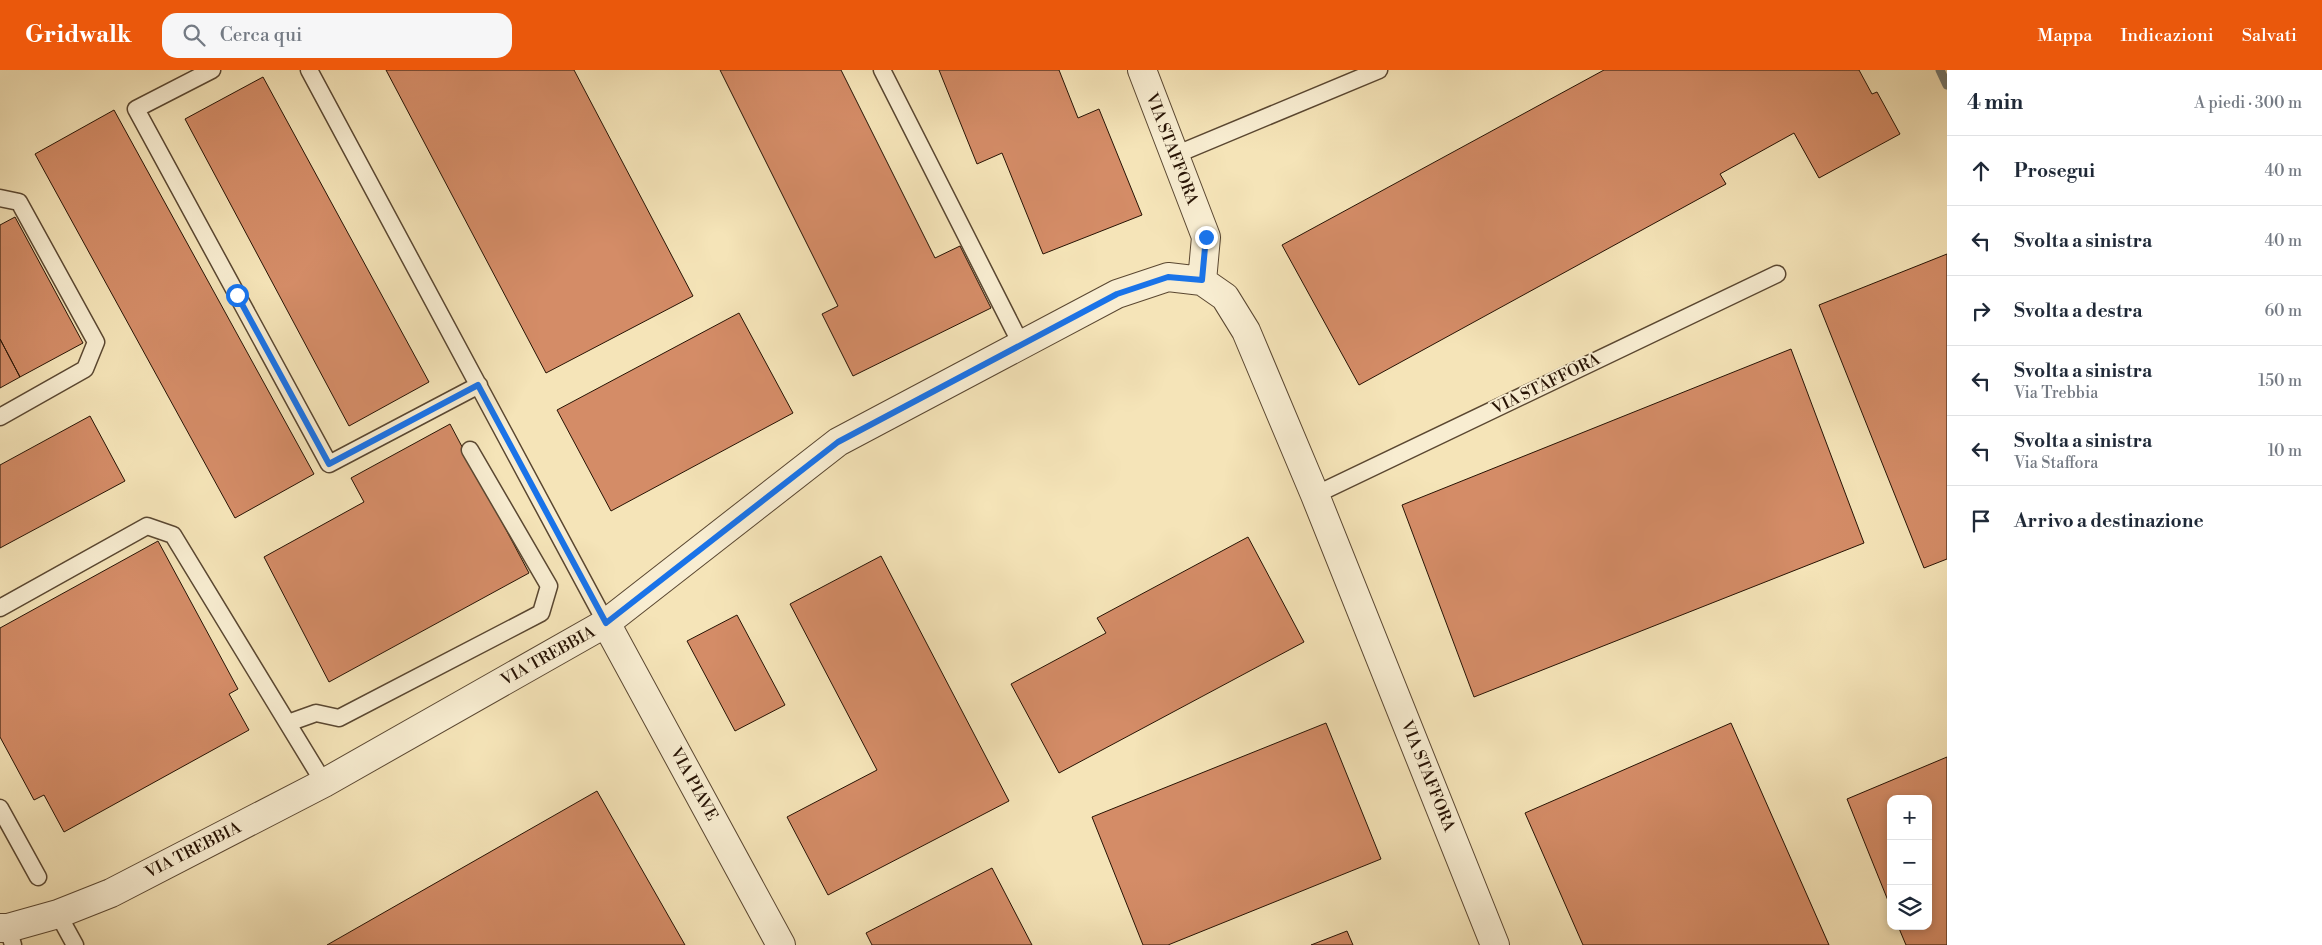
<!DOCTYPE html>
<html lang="it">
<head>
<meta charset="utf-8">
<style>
	body { margin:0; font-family:"Libre Bodoni",serif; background:#f6f6f7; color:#1f2937 }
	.controls { position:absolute; right:15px; bottom:15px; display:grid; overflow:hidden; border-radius:10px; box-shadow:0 2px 8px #0003 }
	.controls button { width:45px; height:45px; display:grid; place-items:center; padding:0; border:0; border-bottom:1px solid #e0e1e3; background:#fff; color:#1f2937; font:25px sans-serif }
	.stop { position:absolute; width:15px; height:15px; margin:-11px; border:4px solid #1a73e8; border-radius:50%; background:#fff }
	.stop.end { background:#1a73e8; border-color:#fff; box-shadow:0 1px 5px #0008 }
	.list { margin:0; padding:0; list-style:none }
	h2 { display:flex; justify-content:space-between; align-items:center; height:65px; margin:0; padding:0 20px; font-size:21px }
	h2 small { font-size:16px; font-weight:400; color:#747a83 }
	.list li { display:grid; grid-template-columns:32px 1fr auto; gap:15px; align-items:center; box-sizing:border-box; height:70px; padding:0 20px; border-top:1px solid #e0e1e3 }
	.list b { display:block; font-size:19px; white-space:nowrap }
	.list p { margin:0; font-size:16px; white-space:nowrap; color:#747a83 }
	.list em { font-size:16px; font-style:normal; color:#747a83 }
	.icon { flex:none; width:28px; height:28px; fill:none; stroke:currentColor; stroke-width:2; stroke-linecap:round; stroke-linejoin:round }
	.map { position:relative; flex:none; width:1947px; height:875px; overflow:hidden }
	header { display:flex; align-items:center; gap:30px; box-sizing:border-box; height:70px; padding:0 25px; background:#ea580c; color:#fff }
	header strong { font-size:24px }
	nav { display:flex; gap:28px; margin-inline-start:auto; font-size:18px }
	.search { width:350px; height:45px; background:#f6f6f7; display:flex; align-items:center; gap:12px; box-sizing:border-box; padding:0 18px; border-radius:15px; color:#747a83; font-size:19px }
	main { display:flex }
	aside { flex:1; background:#fff }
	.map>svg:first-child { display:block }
</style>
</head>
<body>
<header>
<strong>Gridwalk</strong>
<div class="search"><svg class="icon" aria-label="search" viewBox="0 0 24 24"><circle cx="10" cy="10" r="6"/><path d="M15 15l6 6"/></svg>Cerca qui</div>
<nav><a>Mappa</a><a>Indicazioni</a><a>Salvati</a></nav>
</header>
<main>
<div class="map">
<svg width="1947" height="875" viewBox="0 0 1947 875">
	<rect width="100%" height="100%" fill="#f5e4b8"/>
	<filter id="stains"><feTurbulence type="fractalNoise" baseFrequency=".004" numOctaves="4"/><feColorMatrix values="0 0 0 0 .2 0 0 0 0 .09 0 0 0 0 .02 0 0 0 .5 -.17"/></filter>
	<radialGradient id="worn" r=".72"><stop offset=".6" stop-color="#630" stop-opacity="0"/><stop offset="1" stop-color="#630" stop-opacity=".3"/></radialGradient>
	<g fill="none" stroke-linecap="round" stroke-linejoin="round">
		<!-- stream -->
		<path stroke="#717872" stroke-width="9" d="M1940,0L1947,15"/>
	</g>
	<!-- building -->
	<path fill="#d48c67" stroke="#271304" d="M386,0H574L693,226L546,303Z
		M720,0H841L935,188L960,176L991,238L853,306L822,244L838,236Z
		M939,0H1059L1078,48L1099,39L1142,145L1043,184L1002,83L977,94Z
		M1604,0H1859L1872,24L1877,22L1900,64L1819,108L1794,63L1720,104L1726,114L1359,315L1282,175Z
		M263,7L429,312L349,356L185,49Z
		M114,40L314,404L235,448L35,84Z
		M15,147L83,273L20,307L0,269V155Z
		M1947,184V489L1924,498L1819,235Z
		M739,243L793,343L611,441L557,340Z
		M0,269L20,307L0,318Z
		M1791,279L1864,473L1474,627L1402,435Z
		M90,346L125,411L0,478V395Z
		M450,354L529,503L329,612L264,487L364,432L351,408Z
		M1248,467L1304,572L1059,703L1011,614L1106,563L1097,548Z
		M158,471L238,619L229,624L249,660L64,762L44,725L34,730L0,667V558Z
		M881,486L1009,731L828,825L787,747L877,700L790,534Z
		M737,545L785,635L735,661L687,571Z
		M1326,653L1381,789L1168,875H1143L1092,747Z
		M1731,653L1829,875H1583L1525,743Z
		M1947,687V875H1906L1898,856H1928V729H1891V838L1847,729Z
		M597,721L685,875H327Z
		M992,798L1032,875H872L866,863Z
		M1347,861L1353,875H1311Z"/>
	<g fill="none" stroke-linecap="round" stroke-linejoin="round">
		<!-- service casing -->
		<g stroke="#5a4731" stroke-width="19">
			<path id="service" d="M212,0L136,39L329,394L479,315
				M309,0L606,553
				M882,0L1021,274
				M1175,85L1379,0
				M0,128L19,132L96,272L85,299L0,347
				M1315,425L1777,204
				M0,538L147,456L173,465L324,713
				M288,653L316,643L339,648L541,543L549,516L470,380
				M0,738L38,807
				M58,844L75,875
				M8,858L13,875"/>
		</g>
		<!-- minor casing -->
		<g stroke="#5a4731" stroke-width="30">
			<path id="minor" d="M1142,0L1206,167L1202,211
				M606,553L781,875
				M0,858H8L58,844L111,823L324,713L606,553L838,372L1117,224L1168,207L1202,211L1225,227L1246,261L1315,425L1495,875"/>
		</g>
		<!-- service -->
		<use href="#service" stroke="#f8edd1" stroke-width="16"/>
		<!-- minor -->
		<use href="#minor" stroke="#f8edd1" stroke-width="28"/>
	</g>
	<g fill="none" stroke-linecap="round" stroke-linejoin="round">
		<!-- route -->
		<path stroke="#1a73e8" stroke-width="6" d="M237,225L329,394L478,315L606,553L838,372L1117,224L1168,207L1202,210L1206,167"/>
	</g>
	<g text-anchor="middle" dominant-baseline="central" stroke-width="4" stroke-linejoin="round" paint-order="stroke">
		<!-- street labels -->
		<g font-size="16" fill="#271304" stroke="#f8edd1">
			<text transform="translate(1172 79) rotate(69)">VIA STAFFORA</text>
			<text transform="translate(1546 314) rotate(-26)">VIA STAFFORA</text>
			<text transform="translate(548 586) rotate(-29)">VIA TREBBIA</text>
			<text transform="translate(1428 706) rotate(68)">VIA STAFFORA</text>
			<text transform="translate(694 714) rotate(61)">VIA PIAVE</text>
			<text transform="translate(193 780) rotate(-27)">VIA TREBBIA</text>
		</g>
	</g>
	<rect width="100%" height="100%" filter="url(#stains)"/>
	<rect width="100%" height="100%" fill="url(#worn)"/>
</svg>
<div class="controls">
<button>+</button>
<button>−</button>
<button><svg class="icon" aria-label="layers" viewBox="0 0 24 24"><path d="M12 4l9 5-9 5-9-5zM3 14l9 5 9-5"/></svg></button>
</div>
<div class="stop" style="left:237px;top:225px"></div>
<div class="stop end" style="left:1206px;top:167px"></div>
</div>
<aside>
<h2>4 min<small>A piedi · 300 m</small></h2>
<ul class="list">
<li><svg class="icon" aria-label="ahead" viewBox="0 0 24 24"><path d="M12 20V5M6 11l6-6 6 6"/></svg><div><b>Prosegui</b></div><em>40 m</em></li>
<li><svg class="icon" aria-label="left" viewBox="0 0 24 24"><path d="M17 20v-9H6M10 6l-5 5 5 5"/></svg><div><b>Svolta a sinistra</b></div><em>40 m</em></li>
<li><svg class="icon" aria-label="right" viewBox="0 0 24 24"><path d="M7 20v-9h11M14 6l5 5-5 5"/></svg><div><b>Svolta a destra</b></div><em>60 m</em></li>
<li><svg class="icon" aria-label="left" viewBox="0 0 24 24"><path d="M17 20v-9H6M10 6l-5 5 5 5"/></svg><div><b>Svolta a sinistra</b><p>Via Trebbia</p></div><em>150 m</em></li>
<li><svg class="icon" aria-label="left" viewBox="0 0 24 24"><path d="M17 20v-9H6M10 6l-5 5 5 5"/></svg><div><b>Svolta a sinistra</b><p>Via Staffora</p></div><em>10 m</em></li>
<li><svg class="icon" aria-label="arrive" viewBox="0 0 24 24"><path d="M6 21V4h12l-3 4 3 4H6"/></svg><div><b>Arrivo a destinazione</b></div></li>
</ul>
</aside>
</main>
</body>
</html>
